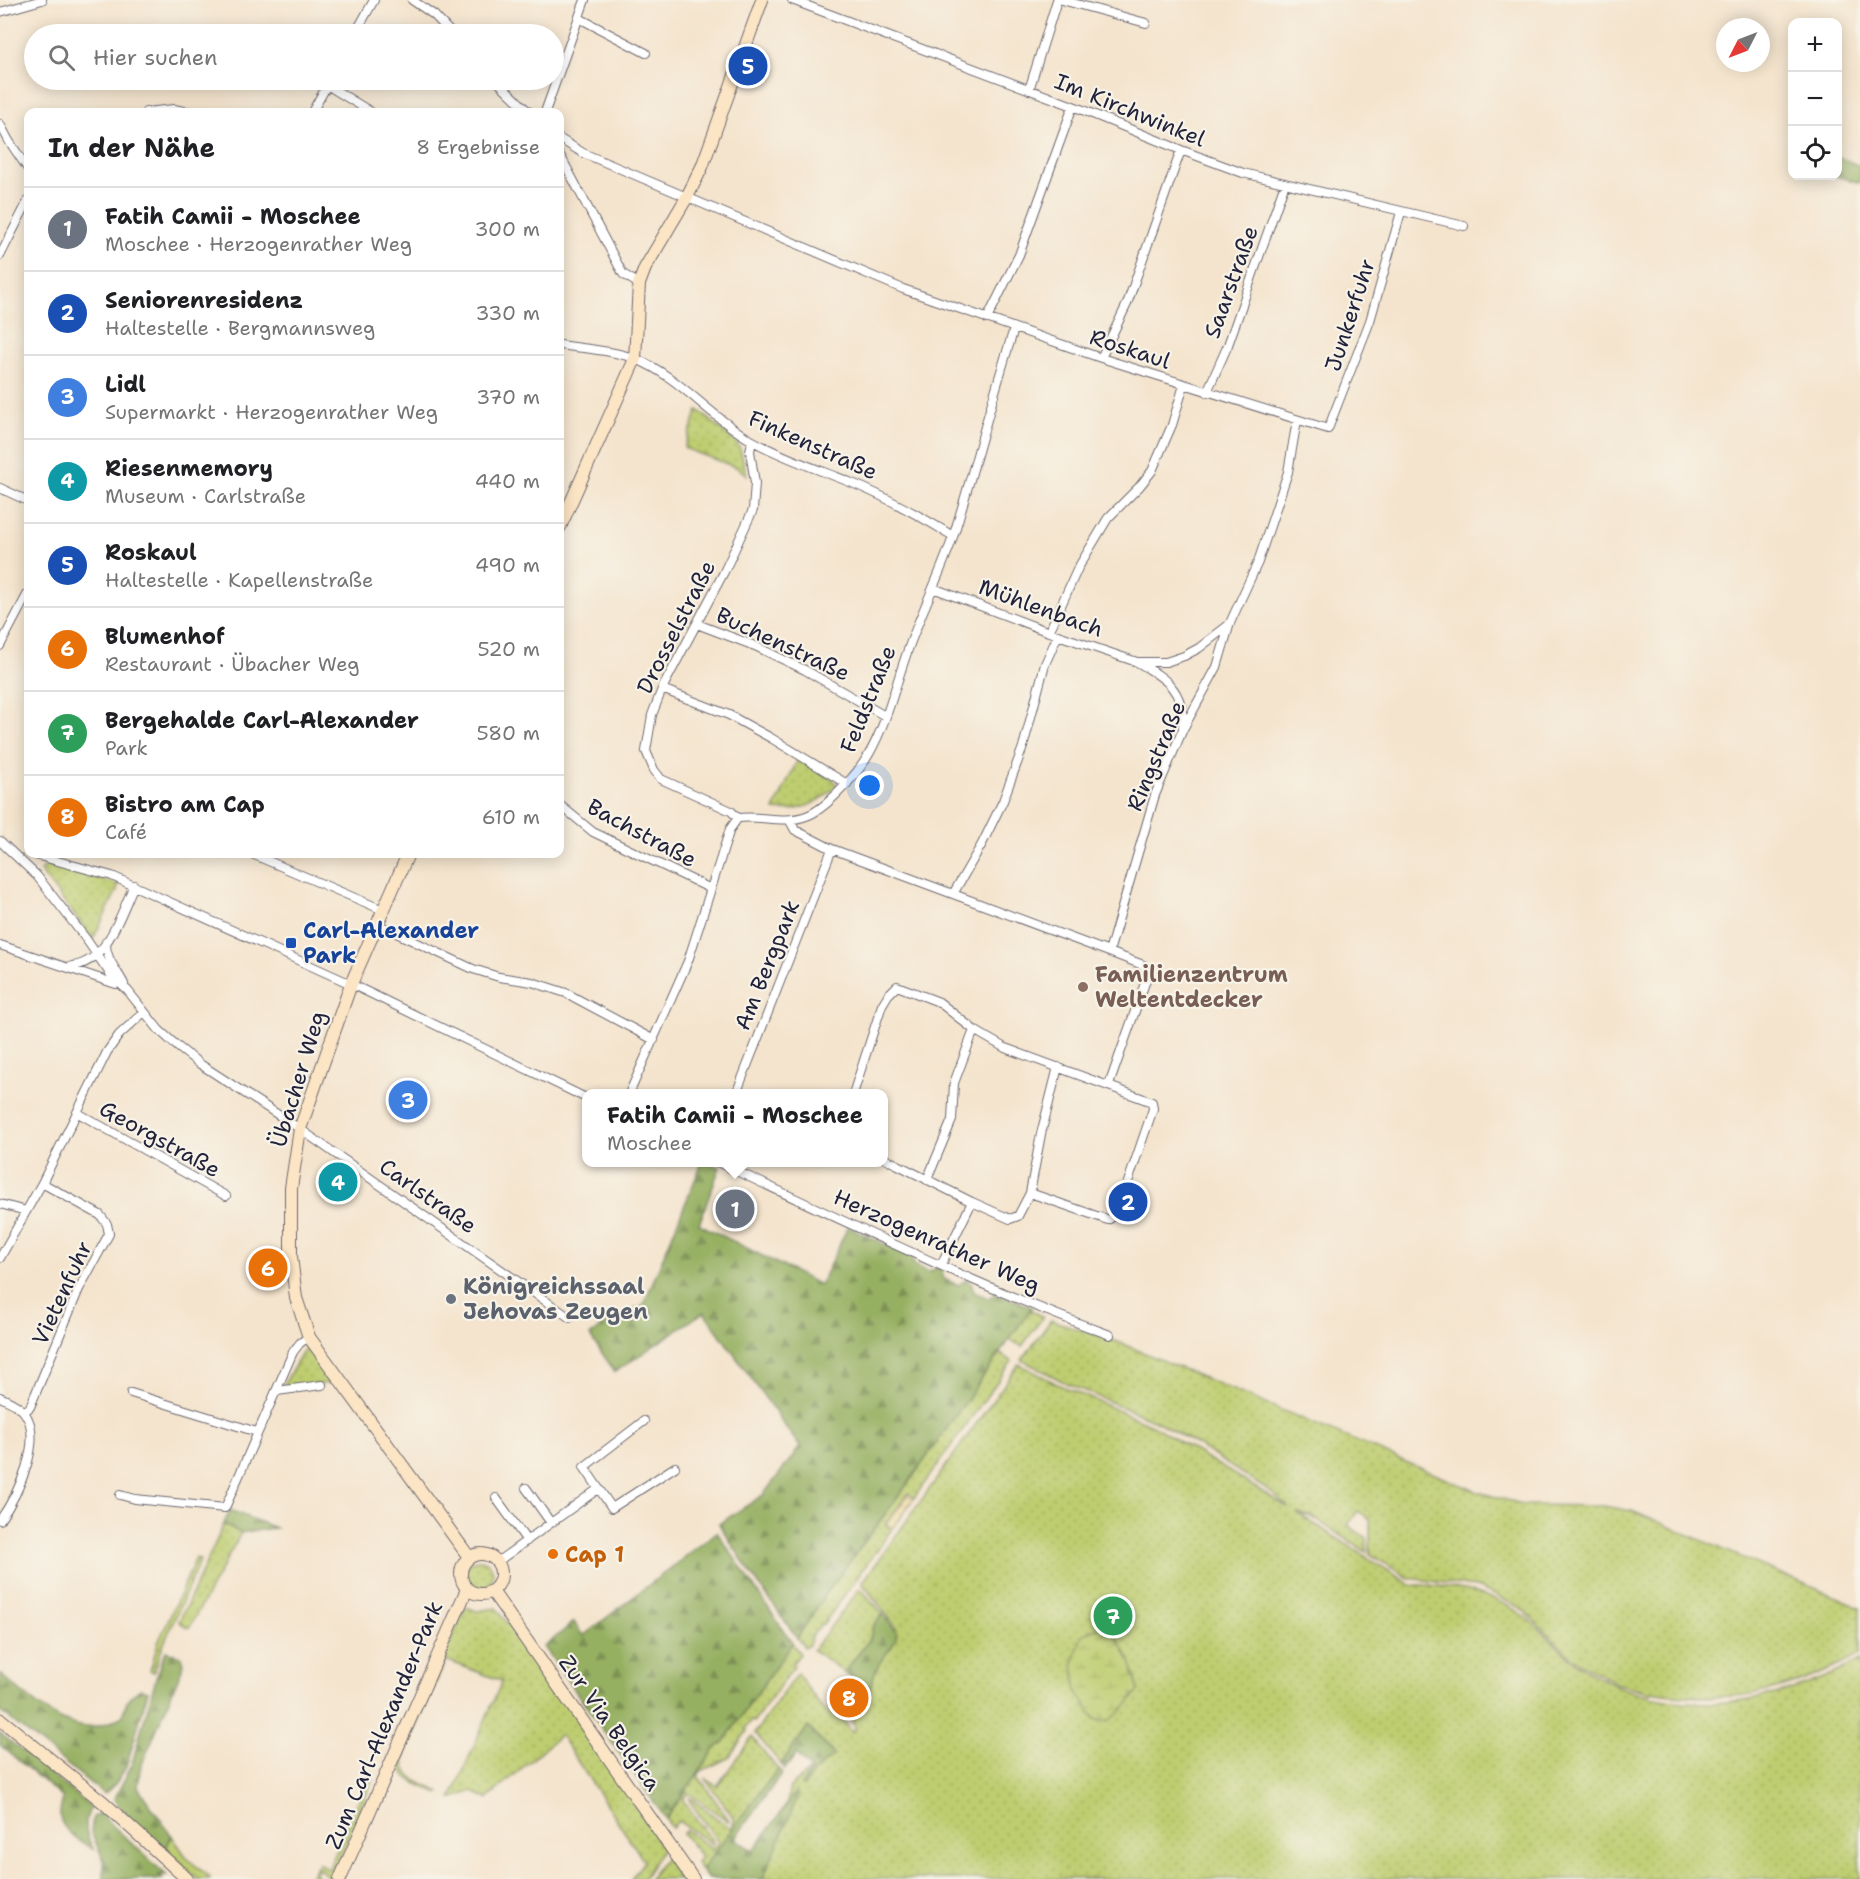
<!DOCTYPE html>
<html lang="de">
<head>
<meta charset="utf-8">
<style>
	body { margin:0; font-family:"Shantell Sans",sans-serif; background:#f2f2f2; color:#202124 }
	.controls { position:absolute; right:18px; top:18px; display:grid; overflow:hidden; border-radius:12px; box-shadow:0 3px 15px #0003 }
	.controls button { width:54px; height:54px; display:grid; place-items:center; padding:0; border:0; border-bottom:2px solid #e0e0e0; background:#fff; color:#202124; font:30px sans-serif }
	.compass { position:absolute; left:1716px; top:18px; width:54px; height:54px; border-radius:50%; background:#fff; box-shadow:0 3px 15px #0003; rotate:228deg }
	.you { position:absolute; left:870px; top:786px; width:21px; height:21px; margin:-15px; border:4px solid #fff; border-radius:50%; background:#1a73e8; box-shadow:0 0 0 9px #1a73e833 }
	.badge { display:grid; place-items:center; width:39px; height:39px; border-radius:50%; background:#db2777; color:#fff; font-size:20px; font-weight:700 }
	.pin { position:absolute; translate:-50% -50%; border:3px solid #fff; box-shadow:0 2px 6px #0006 }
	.popup { position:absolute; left:582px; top:1089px; width:306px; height:78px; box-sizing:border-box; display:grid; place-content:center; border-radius:12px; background:#fff; filter:drop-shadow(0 2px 4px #0005); font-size:20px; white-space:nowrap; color:#757577 }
	.popup b { font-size:22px; color:#202124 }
	.popup::after { content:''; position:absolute; left:50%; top:100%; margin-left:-12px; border:12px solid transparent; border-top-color:#fff }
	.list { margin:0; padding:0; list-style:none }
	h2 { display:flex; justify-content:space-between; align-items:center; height:78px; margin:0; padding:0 24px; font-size:26px }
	h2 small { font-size:20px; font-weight:400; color:#757577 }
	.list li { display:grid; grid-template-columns:39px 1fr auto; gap:18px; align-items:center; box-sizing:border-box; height:84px; padding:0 24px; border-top:2px solid #e0e0e0 }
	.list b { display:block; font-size:22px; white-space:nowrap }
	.list p { margin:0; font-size:20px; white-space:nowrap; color:#757577 }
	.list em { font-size:20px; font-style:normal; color:#757577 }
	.icon { flex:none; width:33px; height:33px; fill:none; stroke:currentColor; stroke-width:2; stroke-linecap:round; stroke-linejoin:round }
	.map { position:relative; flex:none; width:1860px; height:1879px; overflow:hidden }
	.search { position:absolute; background:#fff; box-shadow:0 3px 15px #0003; left:24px; top:24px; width:540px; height:66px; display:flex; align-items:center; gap:15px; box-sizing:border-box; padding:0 21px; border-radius:33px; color:#757577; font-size:22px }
	.panel { position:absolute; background:#fff; box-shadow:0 3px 15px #0003; left:24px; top:108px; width:540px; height:750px; border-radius:12px }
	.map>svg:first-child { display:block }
</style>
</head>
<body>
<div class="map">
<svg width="1860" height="1879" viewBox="0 0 1860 1879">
	<defs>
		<pattern id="green-dots" width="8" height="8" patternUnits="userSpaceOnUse" patternTransform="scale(1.5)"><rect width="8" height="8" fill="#becd6f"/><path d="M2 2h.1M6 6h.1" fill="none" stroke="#a3b061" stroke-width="1.8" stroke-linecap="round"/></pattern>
		<pattern id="forest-firs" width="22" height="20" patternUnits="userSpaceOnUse" patternTransform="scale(1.5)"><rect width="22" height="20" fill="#96b062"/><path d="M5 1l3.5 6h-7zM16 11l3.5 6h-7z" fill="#7a8f52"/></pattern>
		<pattern id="wetland-marsh" width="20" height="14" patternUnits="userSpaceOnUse" patternTransform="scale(1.5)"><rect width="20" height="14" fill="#becd6f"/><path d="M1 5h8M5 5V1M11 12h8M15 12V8" fill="none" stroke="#a3b061"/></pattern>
		<pattern id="sand-dots" width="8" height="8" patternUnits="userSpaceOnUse" patternTransform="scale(1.5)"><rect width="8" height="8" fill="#eeda9e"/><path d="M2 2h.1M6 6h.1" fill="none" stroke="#ccbb89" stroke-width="1.8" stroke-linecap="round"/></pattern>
	</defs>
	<rect width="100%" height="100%" fill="#f7f3e8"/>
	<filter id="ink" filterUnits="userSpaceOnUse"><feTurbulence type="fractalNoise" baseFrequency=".0167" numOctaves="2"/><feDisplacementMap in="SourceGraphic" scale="12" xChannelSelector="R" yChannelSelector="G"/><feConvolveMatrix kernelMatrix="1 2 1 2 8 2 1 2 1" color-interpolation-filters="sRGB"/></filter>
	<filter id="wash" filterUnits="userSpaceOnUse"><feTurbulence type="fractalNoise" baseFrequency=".008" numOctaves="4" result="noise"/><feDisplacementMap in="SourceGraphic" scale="24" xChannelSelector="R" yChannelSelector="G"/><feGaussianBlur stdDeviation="1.35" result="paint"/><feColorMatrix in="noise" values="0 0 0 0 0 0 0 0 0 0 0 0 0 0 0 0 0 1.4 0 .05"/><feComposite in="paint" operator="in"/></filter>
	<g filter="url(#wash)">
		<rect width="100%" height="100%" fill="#f4e4cd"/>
		<!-- green -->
		<path fill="url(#green-dots)" stroke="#707855" stroke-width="1.5" d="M698,410L736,442L740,449L747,475L738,468L684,448Z
			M798,759L833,779L837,785C821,803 798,813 774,810Z
			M47,864L118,884L117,890L93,939L40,871Z
			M1030,1310L1043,1317L1022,1346L1008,1339Z
			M1051,1320L1118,1342L1478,1492L1525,1505L1604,1506L1632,1511L1860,1607V1655C1788,1693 1733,1705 1651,1692V1694L1615,1683L1580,1663L1566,1652L1522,1609L1495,1595L1476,1587L1409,1578L1370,1554V1519L1358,1511L1348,1525L1366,1538L1367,1552L1312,1517L1297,1513L1411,1585C1447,1584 1489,1592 1520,1613C1541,1627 1557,1649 1578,1664C1661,1724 1776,1708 1860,1660V1879H758L782,1825L790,1787L832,1752L808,1727L781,1764L755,1733L797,1673L822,1708L840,1720H843L852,1732L856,1728L847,1714L863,1697L862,1682L881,1647L896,1627L862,1583L1019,1364L1057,1384L1154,1426L1289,1508L1272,1493L1199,1446L1158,1422L1066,1383L1022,1360Z
			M307,1345L330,1383L281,1389Z
			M999,1353L1012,1361L914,1498L908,1494L886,1524L892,1529L823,1625L821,1624L810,1639L811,1640L808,1646L804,1647L797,1638L825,1595L914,1475Z
			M224,1524L241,1533L189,1628L179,1622Z
			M196,1558L200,1560L162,1648L154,1672L150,1671L158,1643Z
			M465 1574a14 14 0 1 1 28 0a14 14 0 1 1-28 0Z
			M860,1588L883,1614L873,1626L870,1639L844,1672L813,1650Z
			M466,1607L477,1611L496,1608L544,1671L625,1787L663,1849L643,1879H631L644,1861L560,1735L487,1799L473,1791L451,1799L502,1681L446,1660L404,1756C403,1780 421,1783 440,1792L438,1794C414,1782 393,1779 404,1746Z
			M792,1643L800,1654L792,1664L794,1666L754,1722L751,1721L745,1729L747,1731L729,1758L701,1771L698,1776L729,1820L728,1821L688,1793L683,1800L713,1842L712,1844L678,1821L672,1828L666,1819L715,1749L725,1740Z
			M752,1737L778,1769L701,1870L696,1862L701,1857L683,1833L686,1830L712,1849L718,1842L689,1800L690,1798L730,1828L735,1820L705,1778L717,1786Z
			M369,1777L373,1779L333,1874L330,1878L318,1868L315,1873L320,1879H315L311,1875L319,1863L328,1870Z
			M172,1836L187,1858L211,1879H197L166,1848Z
			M666,1857L678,1877L681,1875L684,1879H649Z"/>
		<!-- forest -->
		<path fill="url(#forest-firs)" stroke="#5c694e" stroke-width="1.5" d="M1838,157L1860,166V183L1836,176Z
			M702,1163H709L720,1167L699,1224L820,1285L848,1227L911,1256L914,1265L929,1272L937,1267L941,1269L944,1279L958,1285L966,1280L971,1282L974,1292L989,1298L996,1293L1032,1307L914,1475L825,1595L797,1638L750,1572L719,1524L763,1495L800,1447L704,1312L615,1372L590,1336L611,1319L643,1306Z
			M230,1510L275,1528L241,1533L224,1524Z
			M717,1532L792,1643L725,1740L715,1749L666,1819L544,1647L574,1622L583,1636Z
			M883,1614L897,1632C896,1646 884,1654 878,1666C873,1674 873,1682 869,1690L844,1672L870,1639L873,1626Z
			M166,1651L182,1657L184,1664L140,1769L138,1788L172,1836L166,1848C152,1836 121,1816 114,1799L131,1767L158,1671Z
			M0,1674C21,1692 62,1730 92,1727C103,1726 113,1721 123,1716C124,1702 130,1696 141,1689L148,1691L126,1767L116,1783L104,1794L0,1711Z
			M808,1727L834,1755L814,1772L804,1786L801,1785L811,1770L796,1754L785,1769L781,1764Z
			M0,1733L91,1807C83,1822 85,1834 93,1849C82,1843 62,1831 60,1817C59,1812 62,1804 63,1798L0,1745Z
			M778,1769L782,1773L735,1838L753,1851L796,1792L798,1796L763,1879H708L701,1870Z
			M100,1814L166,1875H159L163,1879H104V1861L91,1832L93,1817Z"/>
		<!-- wetland -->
		<path fill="url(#wetland-marsh)" stroke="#707855" stroke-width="1.5" d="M1101,1626L1117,1637L1130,1661L1139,1690L1127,1705L1108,1722L1095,1720L1077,1692L1073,1663L1082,1635Z"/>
		<!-- sand -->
		<path fill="url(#sand-dots)" stroke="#887e6c" stroke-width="1.5" d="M909,1493L914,1498L892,1529L886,1524Z"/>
	</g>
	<g filter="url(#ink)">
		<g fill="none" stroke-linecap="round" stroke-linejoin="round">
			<!-- street casing -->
			<g stroke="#6c666e" stroke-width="10">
				<path id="street" d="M412,0L434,15L452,34
					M792,0L1073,106L1181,150L1243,173L1464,226
					M1062,0L1146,23
					M0,12L42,0
					M579,18L646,53
					M355,34L374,0
					M496,80L529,112
					M327,85L371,112
					M1029,90L1057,0
					M146,112L174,109L189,112
					M312,112L330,80
					M545,112L585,0
					M0,124L9,141L28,169
					M560,139L583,153L903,289L1101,358L1328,429L1370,321L1401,212
					M560,155L623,274L639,284
					M0,256L28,201
					M987,319L1019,255L1073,106
					M560,345C585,349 612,350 636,359C680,377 710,417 751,440C783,458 818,469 852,483C887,497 920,516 953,536
					M1101,358L1127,304L1181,150
					M1207,392L1228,345L1285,183
					M0,488L28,501
					M933,588L1049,632L1137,662H1166L1184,656L1199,648L1230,624
					M697,624L755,646L805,670L885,716
					M1049,632L1078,568L1108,518L1139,487L1152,471L1172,425L1184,385
					M1058,635L1045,664L1023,747L1003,801L982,844L953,894L1109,952L1155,795L1183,729L1217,667L1230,623L1258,562L1288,472L1297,420
					M0,646L28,593
					M1137,662C1167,679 1184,690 1183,727
					M662,689L729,715L771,738L847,784
					M560,805L593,832L711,889
					M738,818C764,815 789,826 813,813C831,803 859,772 869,754C889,719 897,677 912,639C925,604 942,570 954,534C975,466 992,397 1014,329
					M738,818L731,811L661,779L654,770L646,751L652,715L662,689L724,572L753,510L755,483L750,451L752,441
					M790,821L795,830L832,849L953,894
					M0,841L37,876L86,939L111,975L128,991L159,1030L178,1047L200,1064L300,1129L570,1318
					M32,854L112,876L351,984L586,1098
					M252,854L383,910
					M377,924L473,969L499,977L532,982L566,993L654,1040
					M106,942C105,958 117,970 124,984
					M0,945L116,984
					M72,966C107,963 121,913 134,885
					M1109,1085L1146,980L1147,971L1143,965L1109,952
					M629,1094L688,961L730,829L738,818
					M736,1094L832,849
					M853,1094L882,1005L888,995L897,986L939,1002L974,1030L1005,1048L1152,1102L1153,1109L1117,1214L1108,1220L1030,1193
					M78,1113L226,1196
					M884,1158L972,1202L1010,1219L1018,1216L1030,1193L1041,1134L1058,1067
					M717,1162C847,1222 976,1286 1110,1335
					M927,1180L952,1120L954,1083L974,1030
					M0,1204L26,1211
					M0,1258L42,1183L107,1052L119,1035L144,1012
					M941,1265L972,1202
					M277,1391L322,1385
					M131,1393L257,1432
					M0,1397C8,1401 18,1404 24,1412C45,1439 17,1496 0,1520
					M24,1412L30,1407L79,1289L109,1234L107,1224L100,1215L42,1183
					M644,1421L584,1467L612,1508L675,1467
					M526,1488L551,1523
					M120,1495L135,1499L225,1508L293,1352L300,1343L309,1337
					M496,1498L527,1541
					M497,1562L598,1489"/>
			</g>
			<!-- secondary casing -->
			<g stroke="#6c666e" stroke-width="14">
				<path id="secondary" d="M560,527L635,359L639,284L645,268L687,197L702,167L762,0
					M408,854L351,984L300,1129L291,1188V1256L296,1298L309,1337L469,1557
					M461 1574a20 20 0 1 1 40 0a20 20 0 1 1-40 0Z
					M492,1591L693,1879
					M0,1719L103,1802L187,1879
					M340,1879L467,1589"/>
			</g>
			<!-- street -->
			<use href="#street" stroke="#fff" stroke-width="8"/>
			<!-- secondary -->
			<use href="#secondary" stroke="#fce5c4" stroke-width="12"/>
		</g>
	</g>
	<!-- markers -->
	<rect fill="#1a4fb4" stroke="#f7f3e8" stroke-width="2" x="285" y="937" width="12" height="12" rx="3"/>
	<circle fill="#8d6e63" stroke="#f7f3e8" stroke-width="2" cx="1083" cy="987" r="6"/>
	<circle fill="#6b7280" stroke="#f7f3e8" stroke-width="2" cx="451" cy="1299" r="6"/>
	<circle fill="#e8710a" stroke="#f7f3e8" stroke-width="2" cx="553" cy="1554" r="6"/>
	<g text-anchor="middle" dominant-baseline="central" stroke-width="4.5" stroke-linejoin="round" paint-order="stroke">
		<!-- street labels -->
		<g font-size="22" fill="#22223b" stroke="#f7f3e8">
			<text transform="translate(1130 110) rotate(22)">Im Kirchwinkel</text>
			<text transform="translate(1231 282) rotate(-70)">Saarstraße</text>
			<text transform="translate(1350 315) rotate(-72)">Junkerfuhr</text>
			<text transform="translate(1130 349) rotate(18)">Roskaul</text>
			<text transform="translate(813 445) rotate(24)">Finkenstraße</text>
			<text transform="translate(1041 608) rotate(20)">Mühlenbach</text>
			<text transform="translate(676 627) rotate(-63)">Drosselstraße</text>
			<text transform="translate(783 644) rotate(25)">Buchenstraße</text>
			<text transform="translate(868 699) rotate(-68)">Feldstraße</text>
			<text transform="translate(1156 756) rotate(-67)">Ringstraße</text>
			<text transform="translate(642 833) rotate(28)">Bachstraße</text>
			<text transform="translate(767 965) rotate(-68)">Am Bergpark</text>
			<text transform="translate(298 1079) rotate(-73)">Übacher Weg</text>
			<text transform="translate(160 1139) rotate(29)">Georgstraße</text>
			<text transform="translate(428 1196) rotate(35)">Carlstraße</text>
			<text transform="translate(937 1241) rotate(24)">Herzogenrather Weg</text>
			<text transform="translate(62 1293) rotate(-65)">Vietenfuhr</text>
			<text transform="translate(610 1723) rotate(55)">Zur Via Belgica</text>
			<text transform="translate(384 1725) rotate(-67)">Zum Carl-Alexander-Park</text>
		</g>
		<!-- transit labels -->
		<g font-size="22" font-weight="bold" fill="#164399" stroke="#f7f3e8" text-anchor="start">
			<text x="303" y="930">Carl-Alexander<tspan x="303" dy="25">Park</tspan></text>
		</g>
		<!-- education labels -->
		<g font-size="22" font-weight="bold" fill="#785e54" stroke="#f7f3e8" text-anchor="start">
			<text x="1095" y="974">Familienzentrum<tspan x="1095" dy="25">Weltentdecker</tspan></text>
		</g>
		<!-- worship labels -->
		<g font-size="22" font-weight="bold" fill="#5b616d" stroke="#f7f3e8" text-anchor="start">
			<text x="463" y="1286">Königreichssaal<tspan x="463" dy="25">Jehovas Zeugen</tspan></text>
		</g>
		<!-- food labels -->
		<g font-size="22" font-weight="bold" fill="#c56008" stroke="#f7f3e8" text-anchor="start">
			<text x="565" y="1554">Cap 1</text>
		</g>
	</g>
</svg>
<div class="controls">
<button>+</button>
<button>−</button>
<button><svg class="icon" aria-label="locate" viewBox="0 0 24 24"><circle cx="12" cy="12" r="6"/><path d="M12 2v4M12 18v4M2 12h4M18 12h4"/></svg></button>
</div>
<svg class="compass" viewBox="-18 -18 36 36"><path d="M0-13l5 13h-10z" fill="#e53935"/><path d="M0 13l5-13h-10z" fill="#757577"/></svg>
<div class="you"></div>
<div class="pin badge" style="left:735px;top:1209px;background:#6b7280">1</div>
<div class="popup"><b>Fatih Camii - Moschee</b>Moschee</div>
<div class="pin badge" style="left:1128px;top:1202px;background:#1a4fb4">2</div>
<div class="pin badge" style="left:408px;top:1100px;background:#3f7fe0">3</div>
<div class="pin badge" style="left:338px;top:1182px;background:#0f9aa8">4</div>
<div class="pin badge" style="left:748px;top:66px;background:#1a4fb4">5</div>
<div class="pin badge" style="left:268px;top:1268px;background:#e8710a">6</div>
<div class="pin badge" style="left:1113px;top:1616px;background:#2e9e5b">7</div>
<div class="pin badge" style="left:849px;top:1698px;background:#e8710a">8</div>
<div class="search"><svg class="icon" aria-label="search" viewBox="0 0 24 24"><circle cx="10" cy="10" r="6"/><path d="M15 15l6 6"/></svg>Hier suchen</div>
<section class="panel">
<h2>In der Nähe<small>8 Ergebnisse</small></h2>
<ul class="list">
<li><span class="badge" style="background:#6b7280">1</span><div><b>Fatih Camii - Moschee</b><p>Moschee · Herzogenrather Weg</p></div><em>300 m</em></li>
<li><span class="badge" style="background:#1a4fb4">2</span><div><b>Seniorenresidenz</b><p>Haltestelle · Bergmannsweg</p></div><em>330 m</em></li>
<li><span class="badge" style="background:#3f7fe0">3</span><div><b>Lidl</b><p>Supermarkt · Herzogenrather Weg</p></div><em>370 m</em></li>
<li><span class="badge" style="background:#0f9aa8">4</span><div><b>Riesenmemory</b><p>Museum · Carlstraße</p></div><em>440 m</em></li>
<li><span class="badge" style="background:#1a4fb4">5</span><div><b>Roskaul</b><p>Haltestelle · Kapellenstraße</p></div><em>490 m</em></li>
<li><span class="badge" style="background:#e8710a">6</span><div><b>Blumenhof</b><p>Restaurant · Übacher Weg</p></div><em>520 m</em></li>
<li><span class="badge" style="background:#2e9e5b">7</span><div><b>Bergehalde Carl-Alexander</b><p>Park</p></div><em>580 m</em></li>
<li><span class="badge" style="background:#e8710a">8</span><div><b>Bistro am Cap</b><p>Café</p></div><em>610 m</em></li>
</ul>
</section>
</div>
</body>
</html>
